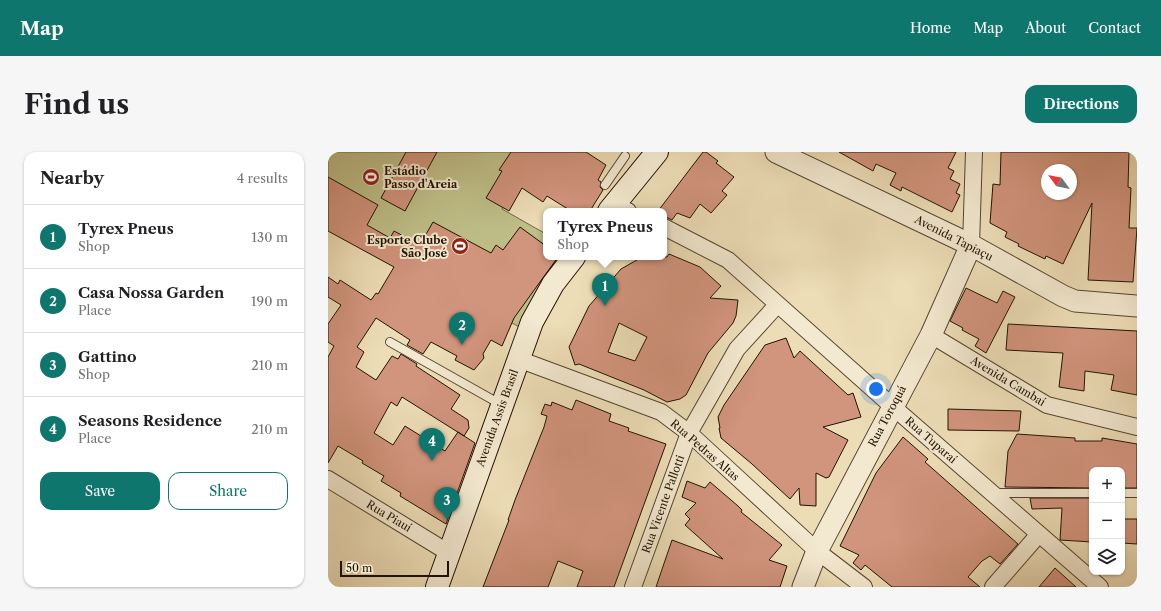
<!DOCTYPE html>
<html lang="en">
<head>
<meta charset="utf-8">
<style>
	body { margin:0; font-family:"Libre Caslon Text",serif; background:#f6f6f6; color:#202124 }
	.controls { position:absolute; right:12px; bottom:12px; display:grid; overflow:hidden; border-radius:8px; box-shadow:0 1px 3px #0004 }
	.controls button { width:36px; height:36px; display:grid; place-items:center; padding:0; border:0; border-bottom:1px solid #e0e0e0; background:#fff; color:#202124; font:20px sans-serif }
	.compass { position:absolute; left:713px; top:12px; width:36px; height:36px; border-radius:50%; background:#fff; box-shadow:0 1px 3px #0004; rotate:303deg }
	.scale { position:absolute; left:12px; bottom:10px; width:109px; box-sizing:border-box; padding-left:4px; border:2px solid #221202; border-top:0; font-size:11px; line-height:14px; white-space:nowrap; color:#221202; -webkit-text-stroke:3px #f3e9d0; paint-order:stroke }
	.you { position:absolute; left:548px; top:237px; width:14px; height:14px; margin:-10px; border:3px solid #fff; border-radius:50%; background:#1a73e8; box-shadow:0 0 0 6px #1a73e833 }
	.badge { display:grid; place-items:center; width:26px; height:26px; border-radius:50%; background:#0f766e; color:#fff; font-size:13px; font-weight:700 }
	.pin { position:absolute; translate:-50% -33px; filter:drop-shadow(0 1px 2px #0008) }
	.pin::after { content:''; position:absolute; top:21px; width:14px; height:12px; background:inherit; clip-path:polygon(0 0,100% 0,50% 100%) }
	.popup { position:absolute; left:215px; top:56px; width:124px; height:52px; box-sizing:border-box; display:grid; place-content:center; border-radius:8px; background:#fff; filter:drop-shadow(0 1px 3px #0005); font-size:13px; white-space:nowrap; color:#757577 }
	.popup b { font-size:15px; color:#202124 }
	.popup::after { content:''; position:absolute; left:50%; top:100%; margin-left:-8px; border:8px solid transparent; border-top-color:#fff }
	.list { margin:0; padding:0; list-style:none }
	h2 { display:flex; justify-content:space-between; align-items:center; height:52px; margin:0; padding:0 16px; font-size:17px }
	h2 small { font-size:13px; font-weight:400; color:#757577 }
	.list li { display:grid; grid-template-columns:26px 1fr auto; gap:12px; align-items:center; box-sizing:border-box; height:64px; padding:0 16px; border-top:1px solid #e0e0e0 }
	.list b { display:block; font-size:15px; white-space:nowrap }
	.list p { margin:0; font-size:13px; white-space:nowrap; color:#757577 }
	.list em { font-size:13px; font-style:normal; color:#757577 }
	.actions { display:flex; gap:8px; padding:12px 16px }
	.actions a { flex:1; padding:9px 0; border:1px solid #0f766e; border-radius:12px; text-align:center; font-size:14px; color:#0f766e }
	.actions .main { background:#0f766e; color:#fff }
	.icon { flex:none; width:22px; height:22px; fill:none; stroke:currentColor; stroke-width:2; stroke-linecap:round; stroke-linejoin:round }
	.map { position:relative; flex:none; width:809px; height:435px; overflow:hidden; border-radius:12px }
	header { display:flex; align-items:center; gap:24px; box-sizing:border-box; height:56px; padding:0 20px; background:#0f766e; color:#fff }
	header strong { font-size:19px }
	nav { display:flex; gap:22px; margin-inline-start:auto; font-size:14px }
	.intro { display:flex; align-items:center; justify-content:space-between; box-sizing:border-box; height:96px; padding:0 24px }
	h1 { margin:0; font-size:28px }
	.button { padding:10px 18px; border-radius:12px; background:#0f766e; color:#fff; font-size:14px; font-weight:700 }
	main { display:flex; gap:24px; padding:0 24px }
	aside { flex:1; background:#fff; border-radius:12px; box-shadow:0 1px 3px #0004 }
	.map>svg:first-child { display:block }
</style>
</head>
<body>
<header>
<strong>Map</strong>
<nav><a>Home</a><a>Map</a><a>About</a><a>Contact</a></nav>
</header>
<div class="intro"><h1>Find us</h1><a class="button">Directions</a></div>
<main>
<aside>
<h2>Nearby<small>4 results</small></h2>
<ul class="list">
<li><span class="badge">1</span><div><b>Tyrex Pneus</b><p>Shop</p></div><em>130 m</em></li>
<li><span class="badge">2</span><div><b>Casa Nossa Garden</b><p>Place</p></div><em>190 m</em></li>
<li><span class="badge">3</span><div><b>Gattino</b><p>Shop</p></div><em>210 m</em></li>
<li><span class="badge">4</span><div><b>Seasons Residence</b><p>Place</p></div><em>210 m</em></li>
</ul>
<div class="actions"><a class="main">Save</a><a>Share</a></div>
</aside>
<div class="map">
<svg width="809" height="435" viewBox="0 0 809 435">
	<rect width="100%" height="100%" fill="#edddb7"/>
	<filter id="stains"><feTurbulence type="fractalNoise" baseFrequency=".005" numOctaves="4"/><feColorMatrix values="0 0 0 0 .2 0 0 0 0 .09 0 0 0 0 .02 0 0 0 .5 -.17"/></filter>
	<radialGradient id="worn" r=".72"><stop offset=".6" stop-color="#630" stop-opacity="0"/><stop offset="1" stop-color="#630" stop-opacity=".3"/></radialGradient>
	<!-- green -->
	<path fill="#bfbf89" stroke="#706846" d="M0,0H206L174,57L218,82V105H233L193,176L0,68Z"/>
	<!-- building -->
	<path fill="#d1947d" stroke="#221202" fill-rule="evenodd" d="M78,0H109L77,59L53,46Z
		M183,0H258L278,13L270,28L273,30L272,35L275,38L262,59H243L219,44L215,50L194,36L181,59L158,46L174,19L171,18Z
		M375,0H378L390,9L388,11L406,25L394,39L399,43L383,61L372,52L362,66L349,61L344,68L336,64V59H330Z
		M511,0H628L620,16L626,19L622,27L632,32L628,41L632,43L624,60L574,35L573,39L562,33L568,21L548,12L545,19Z
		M673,0H801L800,35L803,36L801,76H809L805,130L760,128L764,51L735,112L718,104L717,107L690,94L691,92L677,85L679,80L662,71L665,32L672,33ZM719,18H743V42H719Z
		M0,25L50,53L39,73L62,86L66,79L92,93L105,70L163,101L168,93L175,98L192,75L218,94V105H230L186,166L174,194L163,188L155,202L156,206L146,218L127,208L129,204L103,190L95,202L79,193L82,188L48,166L29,195L36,200L28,215L48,228L64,204L70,207L73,202L89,212L88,214L132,243L123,257L140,268L141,276L136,284L74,245L69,254L63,250L46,281L65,293L77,274L117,299L130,280L147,291L118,372L72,344L73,341L53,329L56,324L34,311L35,309L10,294L0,311V205L6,194L0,190V172L13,153L0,145V125L10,132L12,128L43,148L48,141L50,142L66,115L0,79Z
		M341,102L372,115L393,134L382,146L410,148L408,164L405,171L380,201L358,243L352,247L339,250L316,238L251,212L247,213L241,195L261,154L293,117L314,105H339ZM291,171L319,185L307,209L280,200Z
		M638,136L669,151L675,139L687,145L658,201L647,194L651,187L634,178L635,176L622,169Z
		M680,172L809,179V243L783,238L786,223L757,219L756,239L731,235L735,201L678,198Z
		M458,186L466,206L472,199L520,243L525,241L533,265L495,275L520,288L501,325L498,326L488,321V354L472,353L471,336L462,347L424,312L393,286L391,276H392L390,265L396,253L437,193Z
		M248,248L283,262L281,269L301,276L300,279L338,292L286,435H249L255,419L230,409L220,435H155L181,368H180L187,348L216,275L219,264L213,262L217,252L223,254L224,250L244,258Z
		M620,257L693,259L691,279L620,278Z
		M689,282L747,286V289H774V286L809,292V336H794V318H764V336L677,335L680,299Z
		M575,285L600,307L597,310L690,392L672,412L662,404L654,409L640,425L652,435H564L537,413L533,418L525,411L531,403L512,394L548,321Z
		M359,329L377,336L382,330L410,354L414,358L413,360L454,393L441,408L459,414L452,435H328L344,388L395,407L357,373L362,367L357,362L368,351L354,345Z
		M702,346H764V390L732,388L734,356L704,357Z
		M794,367H809V392L794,391Z
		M727,416L748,435H711Z"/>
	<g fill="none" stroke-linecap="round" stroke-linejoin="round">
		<!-- service casing -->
		<g stroke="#55452f" stroke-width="10">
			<path id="service" d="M277,33L297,4
				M62,190L174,253
				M667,341H764
				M794,341H809"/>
		</g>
		<!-- minor casing -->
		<g stroke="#55452f" stroke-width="18">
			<path id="minor" d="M286,53L300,59
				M336,75L400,108L564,254L772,435
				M643,93L646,0
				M603,183L719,253L809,275
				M190,207L333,260L361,281L489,399L536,435
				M0,327L121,401
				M305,435L361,281L409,197L449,153
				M665,435L711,382"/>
		</g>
		<!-- tertiary casing -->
		<g stroke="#55452f" stroke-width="23">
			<path id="tertiary" d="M448,0L643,93L735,144L747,149L809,154
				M475,435L489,399L603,183L643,93"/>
		</g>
		<!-- secondary casing -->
		<g stroke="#221202" stroke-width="24">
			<path id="secondary" d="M281,59L329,0
				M109,435L204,170L225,132L246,105"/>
		</g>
		<!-- service -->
		<use href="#service" stroke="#f3e9d0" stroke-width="8"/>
		<!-- minor -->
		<use href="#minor" stroke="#f3e9d0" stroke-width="16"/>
		<!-- tertiary -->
		<use href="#tertiary" stroke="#f3e9d0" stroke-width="21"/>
		<!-- secondary -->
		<use href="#secondary" stroke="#f3e9d0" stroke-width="22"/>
	</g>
	<!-- icons -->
	<defs>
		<g id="stadium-disc" transform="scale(0.9)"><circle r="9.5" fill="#8f2418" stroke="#f3e9d0"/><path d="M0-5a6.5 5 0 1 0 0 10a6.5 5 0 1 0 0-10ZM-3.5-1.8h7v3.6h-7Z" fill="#fff"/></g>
	</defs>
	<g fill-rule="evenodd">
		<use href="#stadium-disc" x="43" y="25"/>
		<use href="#stadium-disc" x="132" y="94"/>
	</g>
	<g text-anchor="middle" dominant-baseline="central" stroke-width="4" stroke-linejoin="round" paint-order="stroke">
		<!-- poi labels -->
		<g font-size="11" font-weight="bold" fill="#221202" stroke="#f3e9d0" text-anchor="start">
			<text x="56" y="19">Estádio<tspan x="56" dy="13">Passo d'Areia</tspan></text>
			<text x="119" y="88" text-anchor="end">Esporte Clube<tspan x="119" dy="13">São José</tspan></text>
		</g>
		<!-- street labels -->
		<g font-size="11" fill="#221202" stroke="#f3e9d0">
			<text transform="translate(626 86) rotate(27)">Avenida Tapiaçu</text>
			<text transform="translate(680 229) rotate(31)">Avenida Cambaí</text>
			<text transform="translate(559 264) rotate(-62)">Rua Toroquá</text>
			<text transform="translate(169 266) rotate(-70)">Avenida Assis Brasil</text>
			<text transform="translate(603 288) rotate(41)">Rua Tuparaí</text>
			<text transform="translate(377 298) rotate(41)">Rua Pedras Altas</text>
			<text transform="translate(335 352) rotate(-70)">Rua Vicente Pallotti</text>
			<text transform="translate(61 364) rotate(31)">Rua Piauí</text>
		</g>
	</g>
	<rect width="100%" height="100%" filter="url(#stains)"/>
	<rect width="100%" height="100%" fill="url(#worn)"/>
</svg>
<div class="controls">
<button>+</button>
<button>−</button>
<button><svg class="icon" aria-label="layers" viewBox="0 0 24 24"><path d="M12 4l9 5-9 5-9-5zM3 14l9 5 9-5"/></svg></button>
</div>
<svg class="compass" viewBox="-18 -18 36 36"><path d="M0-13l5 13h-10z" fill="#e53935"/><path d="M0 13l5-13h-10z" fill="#757577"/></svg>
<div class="scale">50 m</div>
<div class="you"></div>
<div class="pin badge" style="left:277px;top:154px">1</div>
<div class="popup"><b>Tyrex Pneus</b>Shop</div>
<div class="pin badge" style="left:134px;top:193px">2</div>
<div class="pin badge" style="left:119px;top:368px">3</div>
<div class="pin badge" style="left:104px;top:309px">4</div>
</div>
</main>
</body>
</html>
